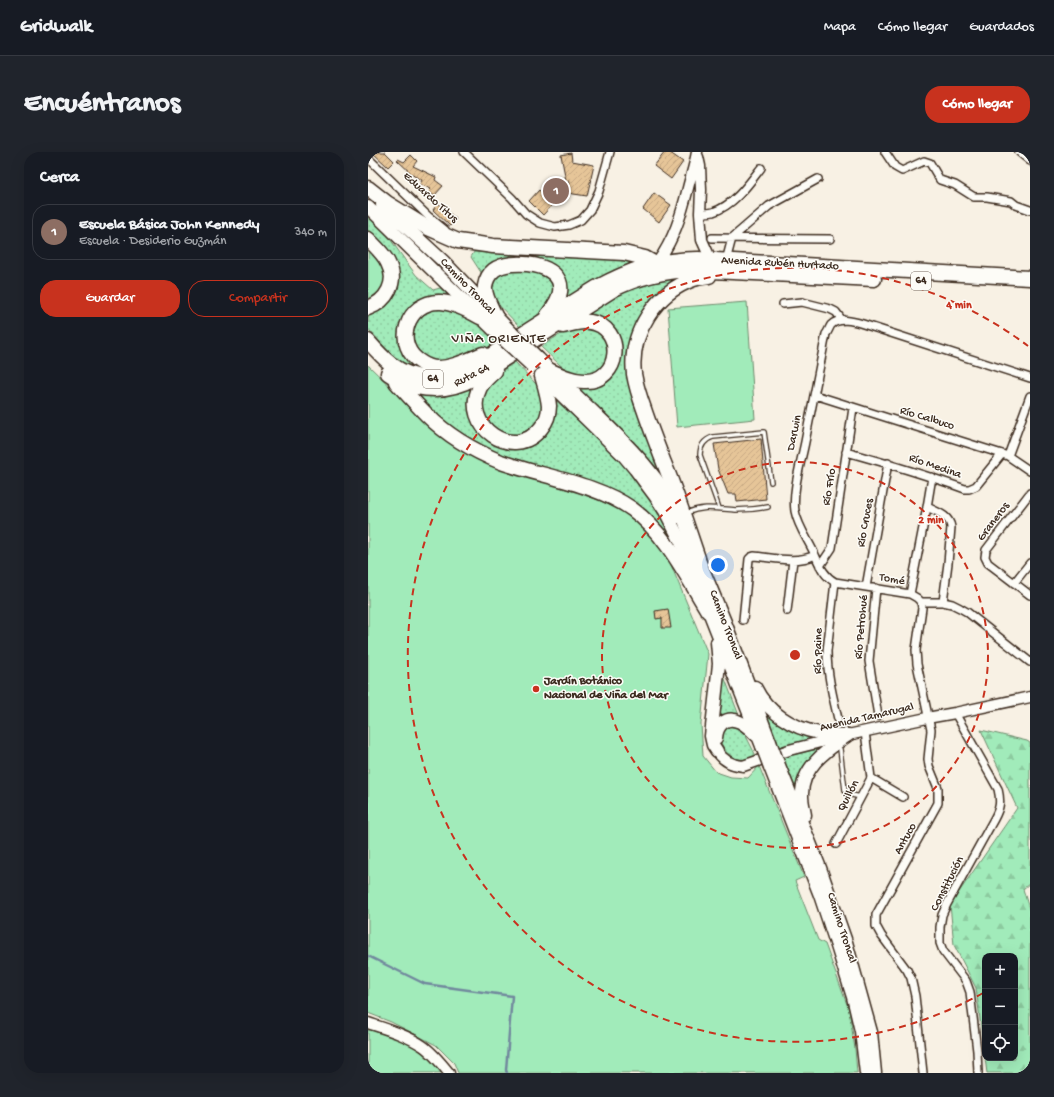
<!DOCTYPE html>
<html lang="es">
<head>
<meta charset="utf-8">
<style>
	body { margin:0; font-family:"Gochi Hand",sans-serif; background:#20242c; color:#f1f3f6 }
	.controls { position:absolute; right:12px; bottom:12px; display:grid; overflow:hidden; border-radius:8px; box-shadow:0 4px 16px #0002 }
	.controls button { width:36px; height:36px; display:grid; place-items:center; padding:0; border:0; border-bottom:1px solid #363941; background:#171b24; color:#f1f3f6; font:20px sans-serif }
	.you { position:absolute; left:350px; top:413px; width:14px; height:14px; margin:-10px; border:3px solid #fff; border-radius:50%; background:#1a73e8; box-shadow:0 0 0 6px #1a73e833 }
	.badge { display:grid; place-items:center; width:26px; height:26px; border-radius:50%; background:#c8321e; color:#fff; font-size:13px; font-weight:700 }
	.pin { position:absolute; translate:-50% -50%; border:2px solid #fff; box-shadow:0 1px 4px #0006 }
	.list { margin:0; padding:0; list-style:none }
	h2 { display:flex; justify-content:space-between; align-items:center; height:52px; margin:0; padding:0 16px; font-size:17px }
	h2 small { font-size:13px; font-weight:400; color:#9ea1a6 }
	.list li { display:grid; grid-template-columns:26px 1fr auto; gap:12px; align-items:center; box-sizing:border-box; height:56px; margin:0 8px 8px; padding:0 8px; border:1px solid #363941; border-radius:16px }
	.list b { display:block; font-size:15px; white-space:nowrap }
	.list p { margin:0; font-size:13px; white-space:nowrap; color:#9ea1a6 }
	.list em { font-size:13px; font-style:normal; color:#9ea1a6 }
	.actions { display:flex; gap:8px; padding:12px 16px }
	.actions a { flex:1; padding:9px 0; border:1px solid #c8321e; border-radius:16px; text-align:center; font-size:14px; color:#c8321e }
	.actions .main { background:#c8321e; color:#fff }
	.icon { flex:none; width:22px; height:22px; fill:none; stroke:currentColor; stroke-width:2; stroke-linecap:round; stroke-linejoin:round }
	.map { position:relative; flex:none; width:662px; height:921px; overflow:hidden; border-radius:16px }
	header { display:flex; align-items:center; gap:24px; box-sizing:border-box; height:56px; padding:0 20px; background:#171b24; border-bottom:1px solid #363941 }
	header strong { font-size:19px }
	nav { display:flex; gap:22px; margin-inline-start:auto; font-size:14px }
	.intro { display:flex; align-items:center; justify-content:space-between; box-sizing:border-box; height:96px; padding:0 24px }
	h1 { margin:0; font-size:28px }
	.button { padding:10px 18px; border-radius:16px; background:#c8321e; color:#fff; font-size:14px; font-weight:700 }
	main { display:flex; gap:24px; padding:0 24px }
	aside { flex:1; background:#171b24; border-radius:16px; box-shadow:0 4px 16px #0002 }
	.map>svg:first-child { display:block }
</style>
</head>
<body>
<header>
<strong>Gridwalk</strong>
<nav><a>Mapa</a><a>Cómo llegar</a><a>Guardados</a></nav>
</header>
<div class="intro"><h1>Encuéntranos</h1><a class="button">Cómo llegar</a></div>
<main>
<aside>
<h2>Cerca<small></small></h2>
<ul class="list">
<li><span class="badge" style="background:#8d6e63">1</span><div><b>Escuela Básica John Kennedy</b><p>Escuela · Desiderio Guzmán</p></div><em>340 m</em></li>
</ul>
<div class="actions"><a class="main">Guardar</a><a>Compartir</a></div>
</aside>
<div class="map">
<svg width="662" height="921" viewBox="0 0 662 921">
	<defs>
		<pattern id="grass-dots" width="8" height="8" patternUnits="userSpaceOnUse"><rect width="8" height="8" fill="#a1ebba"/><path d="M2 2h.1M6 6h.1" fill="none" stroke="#8cca9f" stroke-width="1.8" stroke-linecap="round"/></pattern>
		<pattern id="forest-firs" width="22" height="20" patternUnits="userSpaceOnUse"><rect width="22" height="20" fill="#a1ebba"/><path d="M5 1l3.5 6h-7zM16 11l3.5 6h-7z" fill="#8cca9f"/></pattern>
		<pattern id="building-hatch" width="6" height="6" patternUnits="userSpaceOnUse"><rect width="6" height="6" fill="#e6c598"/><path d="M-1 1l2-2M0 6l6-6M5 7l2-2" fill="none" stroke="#c6a983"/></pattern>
	</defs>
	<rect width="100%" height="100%" fill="#f8f1e4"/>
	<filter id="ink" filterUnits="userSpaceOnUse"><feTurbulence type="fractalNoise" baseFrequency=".025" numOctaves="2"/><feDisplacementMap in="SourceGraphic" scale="8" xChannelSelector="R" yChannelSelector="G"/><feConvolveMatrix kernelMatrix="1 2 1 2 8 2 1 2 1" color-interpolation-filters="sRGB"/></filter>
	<g filter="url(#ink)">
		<!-- grass -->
		<path fill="url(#grass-dots)" stroke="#6e8a6c" d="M0,64L20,84L37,108L48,123L65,138L72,136L84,145C79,144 73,142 68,142C65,143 62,144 59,145C35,153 21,184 38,206C40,209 43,213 46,215C50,217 54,218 58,219L56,220L36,212L29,208L0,177L4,83L0,79Z
			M106,100L166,104L238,106L264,110L195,149L183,113L172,107L136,106L120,116L114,122L103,105Z
			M135,118L174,119L188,131V143L181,154L153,176L124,146V126Z
			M328,123L279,154L264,181L260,202L261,226L266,253L295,322L255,280L209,236C222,236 243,230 249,217C254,208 252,198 252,188L216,164L258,139L285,128Z
			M72,153L102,162L131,193L91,210L55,208L44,191V173L52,161Z
			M224,175L240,188L241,211L228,222L208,224L192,213L173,195L186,186L201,178Z
			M147,210L169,233L175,247L176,262L161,284H132C128,280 122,276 119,271C110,259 116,238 125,227C130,221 140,215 147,210Z
			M111,229L115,281L169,286L183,244L246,301L263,320L290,360L303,382L315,406L273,358L132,304L92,284L40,238Z
			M354,519L372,566L349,571Z
			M392,548L455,585L411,597Z
			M358,574L374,576L388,604L376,608L366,606L358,600L353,591V579Z
			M459,595L430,642L415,605Z"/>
		<!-- forest -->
		<path fill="url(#forest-firs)" stroke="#6e8a6c" d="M613,578L659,589L662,591V731L655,737L662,760V921H619L617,906H647V804H617V906L608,836L586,793L582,753L649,656Z"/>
		<!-- park -->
		<path fill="#a1ebba" stroke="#6e8a6c" d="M0,90L21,120L15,137L0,151Z
			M379,150L387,267L309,275L300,156Z
			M0,213L70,281L120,311L225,346L250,356L269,368L298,401L340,502L333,572L335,604L348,620L363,625L380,626L391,614L436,725L427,729L450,788L457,792L481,858L487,897L489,921H90L86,911L68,893L23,870L0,861Z
			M0,873C30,885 55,893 74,921H0Z"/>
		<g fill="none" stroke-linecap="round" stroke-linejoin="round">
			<!-- stream -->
			<path stroke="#71889d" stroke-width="2.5" d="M0,804L57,832L144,844L138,918L139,921"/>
		</g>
		<!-- building -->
		<path fill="url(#building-hatch)" stroke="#3b2a1e" d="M4,0H17L26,9L20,15Z
			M297,0H301L315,10L303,27L286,14Z
			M203,1L204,9L226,13L219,44L199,41L201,28L198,29L193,3Z
			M43,3L49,9L45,14L68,25L67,28L75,34L66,44L61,39L63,37L52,32L54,28L46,24L29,8L30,7L36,10Z
			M171,38L185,52L175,63L161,49Z
			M286,41L303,53L291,70L275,57Z
			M70,51L88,67L82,74L65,58Z
			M393,287L398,347L369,350L368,342H360L350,317L346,292Z
			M300,457L303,476H294V466L288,467L287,459Z"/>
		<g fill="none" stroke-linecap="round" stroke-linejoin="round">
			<!-- lane casing -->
			<g stroke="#3b2a1e" stroke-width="6">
				<path id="lane" d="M351,356L332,303C332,294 336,288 345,285L396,280L403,330
					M318,361C337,353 349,357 368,358C379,358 389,357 400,355
					M472,597L477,638L479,642L493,645"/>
			</g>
			<!-- street casing -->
			<g stroke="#3b2a1e" stroke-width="10">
				<path id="street" d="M96,0L144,46L158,62L172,71L187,75L201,73L213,68L222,58L231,39L242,0
					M517,0L527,15L534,19L556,9L562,11L572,28L587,33L606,45H619L643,49L648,53L662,58
					M651,0L662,9
					M0,6L61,65L77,78
					M332,61C336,61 341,61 345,60C366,53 380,33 393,16
					M344,86L462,87
					M358,109L364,86L401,54L450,27
					M415,152L434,150L462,157L468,160L474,168
					M662,226L495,172C485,169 471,165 463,173C461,176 460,180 458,182C451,218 444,254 437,290C433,310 424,340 427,359C430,375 441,389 447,403C452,414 456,424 467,430L542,442L549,446L553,450H575L584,452L592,456L599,460L662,510
					M447,243L634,302L640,304L662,319
					M478,300C518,311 558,323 597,337H601L608,334L634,302
					M640,304L662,244
					M662,341L618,398L617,405L620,411L662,443
					M559,355C569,360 581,363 583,375L580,411L575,450
					M452,414L464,396L485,256
					M467,430L459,499C459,522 465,545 470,567
					M646,431L662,411
					M498,435L520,311
					M508,436L501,509L510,564
					M542,442L559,355L564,325
					M553,450L554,456L548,498L549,512L563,578L560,607L561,614L570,636V651L508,763V774L513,783L539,818L543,826L547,844L555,921
					M419,459L425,408
					M375,468L381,407L383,405L386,404C406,406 429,412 447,403
					M587,561L630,637C633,650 632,656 626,667L579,752L574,763L572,775V791L575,799L598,829L602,840L609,899L610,921
					M503,626L535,645
					M468,692L503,626L497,580"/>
			</g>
			<!-- secondary casing -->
			<g stroke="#3b2a1e" stroke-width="13">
				<path id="secondary" d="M330,5L332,14L333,38L332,61L334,88L343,108
					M289,111C306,87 313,64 320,36C323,24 327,12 329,0
					M349,599C355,609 364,613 375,614L421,598L480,583L559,566L587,561L662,545
					M0,871C18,877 39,883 55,894C65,901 73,911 81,921"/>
			</g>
			<!-- primary casing -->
			<g stroke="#3b2a1e" stroke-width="15">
				<path id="primary" d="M14,53L75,109L144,181
					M0,55L135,187
					M171,207C191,227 212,247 233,267C263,296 293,326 311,365
					M173,223L256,304L267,317L287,344L297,359L313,390L320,406L394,594
					M327,398L357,470L402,590
					M349,490L351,512L343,584L345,593L349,599
					M387,535C399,560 424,576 451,581C460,582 470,583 480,583
					M348,586C349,573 358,563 372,570C378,573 384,579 389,584
					M410,611L452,716L478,790L503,880L507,921
					M402,615L452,743L469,794L485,845L493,879L498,921
					M437,663C436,657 434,650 434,644C433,615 459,598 480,583"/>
			</g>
			<!-- highway casing -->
			<g stroke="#3b2a1e" stroke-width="17">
				<path id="highway" d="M0,36L19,51L58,75L90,89L125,94L256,101L277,106L286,111
					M0,87C7,94 16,102 20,111C30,130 19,149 0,156
					M112,165C100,158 87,151 73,150C38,148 24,195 54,211C59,214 64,216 69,216C85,216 100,208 115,202
					M128,166C124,156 116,145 117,134C118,128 121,122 126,118C142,106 197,110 192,140C191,149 184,157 179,164
					M0,189C7,197 15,206 23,212C46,229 76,231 101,218C115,211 127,199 141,191C170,172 199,154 228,136C261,118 292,107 330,107L662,126
					M127,219C121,224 116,229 112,235C92,274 146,311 173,276C178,270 181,262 181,254C180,243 177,234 174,224
					M183,219C194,224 205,229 216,229C253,231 258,175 222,170C213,169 204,172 195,174
					M20,221C48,241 78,242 108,225L246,137C271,125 295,119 323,118L506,127
					M28,230C38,241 48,252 59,263C80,284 106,299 133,310C175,325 227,331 264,357C299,383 318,423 340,459
					M330,406C319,374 309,342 296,311C289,293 282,275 276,257C272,246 268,234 266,222C261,181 288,140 326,127C331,125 336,125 341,124"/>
			</g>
			<!-- lane -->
			<use href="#lane" stroke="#fdfcf7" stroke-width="3.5"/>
			<!-- street -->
			<use href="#street" stroke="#fdfcf7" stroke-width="7"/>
			<!-- secondary -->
			<use href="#secondary" stroke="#fdfcf7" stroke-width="10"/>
			<!-- primary -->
			<use href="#primary" stroke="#fdfcf7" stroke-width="12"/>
			<!-- highway -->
			<use href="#highway" stroke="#fdfcf7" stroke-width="14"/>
			<!-- primary-bridge casing -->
			<g stroke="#3b2a1e" stroke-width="15" stroke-linecap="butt">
				<path id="primary-bridge" d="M144,181L171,207
					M135,187L164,214
					M402,590L410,611
					M394,594L402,615"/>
			</g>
			<!-- primary-bridge -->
			<use href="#primary-bridge" stroke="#fdfcf7" stroke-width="12"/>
		</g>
	</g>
	<!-- distance rings -->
	<g fill="none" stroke="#c8321e" stroke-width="2" stroke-dasharray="7 5">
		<circle cx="427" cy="503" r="193"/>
		<path d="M615 841A387 387 0 1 1 660 194"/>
	</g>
	<!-- markers -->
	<circle fill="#c8321e" stroke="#fdfcf7" stroke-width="1.5" cx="168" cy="537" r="4"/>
	<g text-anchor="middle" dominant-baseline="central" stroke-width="3" stroke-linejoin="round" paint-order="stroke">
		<!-- shield labels -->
		<g fill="#fdfcf7" stroke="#75695f" stroke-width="1">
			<rect x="543" y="120" width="20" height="18" rx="3"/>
			<rect x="55" y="218" width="20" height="18" rx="3"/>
		</g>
		<g font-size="11" font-weight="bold" fill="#3b2a1e">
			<text x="553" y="129">64</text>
			<text x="65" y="227">64</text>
		</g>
		<!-- street labels -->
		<g font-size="12" fill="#3b2a1e" stroke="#fdfcf7">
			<text transform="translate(62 46) rotate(42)">Eduardo Titus</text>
			<text transform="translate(412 112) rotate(3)">Avenida Rubén Hurtado</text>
			<text transform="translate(99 135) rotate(46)">Camino Troncal</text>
			<text transform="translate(104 224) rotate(-27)">Ruta 64</text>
			<text transform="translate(559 267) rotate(17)">Río Calbuco</text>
			<text transform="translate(427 281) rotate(-78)">Darwin</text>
			<text transform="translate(567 315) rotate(19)">Río Medina</text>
			<text transform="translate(462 335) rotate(-81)">Río Frío</text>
			<text transform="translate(626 370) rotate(-53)">Graneros</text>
			<text transform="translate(498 371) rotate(-80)">Río Cruces</text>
			<text transform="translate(524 428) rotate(10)">Tomé</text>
			<text transform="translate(357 473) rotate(69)">Camino Troncal</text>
			<text transform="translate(494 475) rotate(-85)">Río Petrohué</text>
			<text transform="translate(451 499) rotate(-89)">Río Paine</text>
			<text transform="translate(499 566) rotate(-13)">Avenida Tamarugal</text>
			<text transform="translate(481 644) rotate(-62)">Quillón</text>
			<text transform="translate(538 687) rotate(-61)">Antuco</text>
			<text transform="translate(580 732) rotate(-63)">Constitución</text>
			<text transform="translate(473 776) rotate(72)">Camino Troncal</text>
		</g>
		<!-- poi labels -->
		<g font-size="12" font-weight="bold" fill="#3b2a1e" stroke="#fdfcf7" text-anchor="start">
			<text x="176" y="530">Jardín Botánico<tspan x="176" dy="14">Nacional de Viña del Mar</tspan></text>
		</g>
		<!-- quarter labels -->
		<g font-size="14" letter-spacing="1" fill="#3b2a1e" stroke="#fdfcf7">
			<text x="131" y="187">VIÑA ORIENTE</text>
		</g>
	</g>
	<circle cx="427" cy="503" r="6" fill="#c8321e" stroke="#fdfcf7" stroke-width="2"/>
	<g font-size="12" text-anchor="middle" font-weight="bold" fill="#c8321e" stroke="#fdfcf7" stroke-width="3" stroke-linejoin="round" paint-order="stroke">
		<text x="591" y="156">4 min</text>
		<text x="563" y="371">2 min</text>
	</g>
</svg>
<div class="controls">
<button>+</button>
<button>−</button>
<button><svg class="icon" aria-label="locate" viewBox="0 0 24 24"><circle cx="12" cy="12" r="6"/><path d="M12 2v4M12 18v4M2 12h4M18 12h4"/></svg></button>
</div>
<div class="you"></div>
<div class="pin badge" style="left:188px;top:39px;background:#8d6e63">1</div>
</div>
</main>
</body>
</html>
